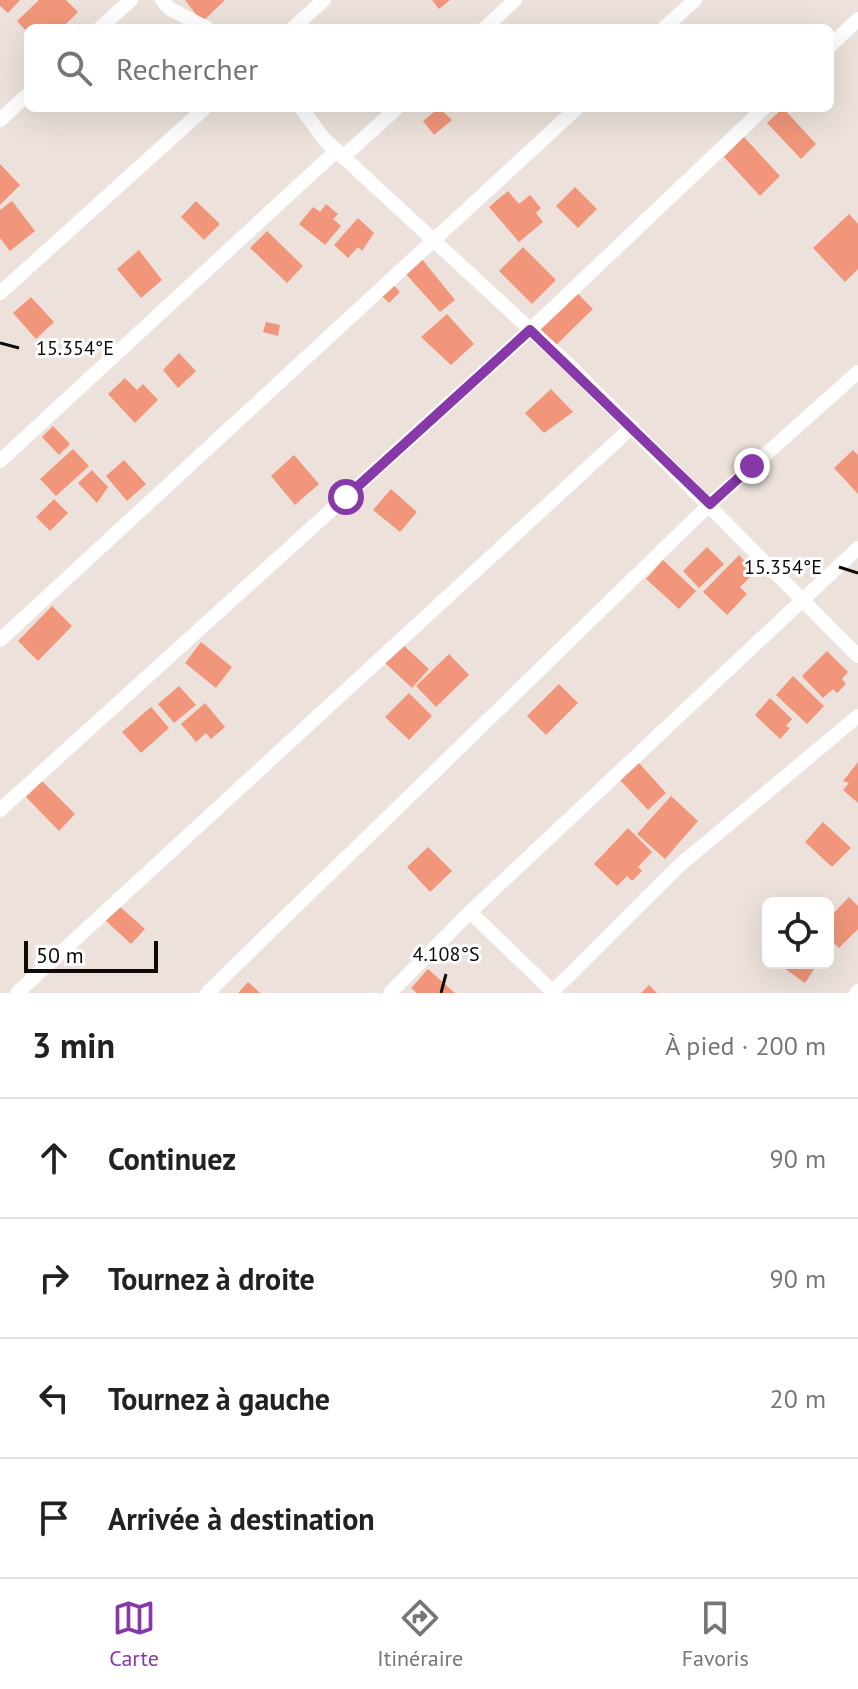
<!DOCTYPE html>
<html lang="fr">
<head>
<meta charset="utf-8">
<style>
	body { margin:0; font-family:"PT Sans",sans-serif; background:#f6f6f6; color:#222 }
	.controls { position:absolute; right:24px; bottom:24px; display:grid; overflow:hidden; border-radius:12px; box-shadow:0 8px 32px #0002 }
	.controls button { width:72px; height:72px; display:grid; place-items:center; padding:0; border:0; border-bottom:2px solid #e0e0e0; background:#fff; color:#222; font:40px sans-serif }
	.scale { position:absolute; left:24px; bottom:20px; width:134px; box-sizing:border-box; padding-left:8px; border:4px solid #0f0b09; border-top:0; font-size:22px; line-height:28px; white-space:nowrap; color:#0f0b09; -webkit-text-stroke:6px #fff; paint-order:stroke }
	.stop { position:absolute; width:24px; height:24px; margin:-18px; border:6px solid #8839a9; border-radius:50%; background:#fff }
	.stop.end { background:#8839a9; border-color:#fff; box-shadow:0 2px 8px #0008 }
	.list { margin:0; padding:0; list-style:none }
	h2 { display:flex; justify-content:space-between; align-items:center; height:104px; margin:0; padding:0 32px; font-size:34px }
	h2 small { font-size:26px; font-weight:400; color:#767676 }
	.list li { display:grid; grid-template-columns:52px 1fr auto; gap:24px; align-items:center; box-sizing:border-box; height:120px; padding:0 32px; border-top:2px solid #e0e0e0 }
	.list b { display:block; font-size:30px; white-space:nowrap }
	.list em { font-size:26px; font-style:normal; color:#767676 }
	.icon { flex:none; width:44px; height:44px; fill:none; stroke:currentColor; stroke-width:2; stroke-linecap:round; stroke-linejoin:round }
	.map { position:relative; flex:none; width:858px; height:993px; overflow:hidden }
	.search { position:absolute; background:#fff; box-shadow:0 8px 32px #0002; left:24px; right:24px; top:24px; height:88px; display:flex; align-items:center; gap:20px; box-sizing:border-box; padding:0 28px; border-radius:12px; color:#767676; font-size:30px }
	.sheet { height:584px; background:#fff }
	nav { display:flex; justify-content:space-around; align-items:center; box-sizing:border-box; height:112px; border-top:2px solid #e0e0e0; background:#fff; font-size:22px; color:#767676 }
	nav a { display:grid; justify-items:center; gap:4px }
	nav .on { color:#8839a9 }
	.map>svg:first-child { display:block }
</style>
</head>
<body>
<div class="map">
<svg width="858" height="993" viewBox="0 0 858 993">
	<rect width="100%" height="100%" fill="#ece2db"/>
	<!-- building -->
	<path fill="#f1967a" d="M0,0H20L8,13L0,6Z
		M39,0H66L78,12L62,28H28V33L17,21Z
		M185,0H225L202,22Z
		M432,0H450L439,9Z
		M439,108L452,120L434,135L423,121Z
		M783,108L816,144L801,159L767,123Z
		M744,137L780,176L760,196L724,157Z
		M0,164L20,185L0,205Z
		M575,187L597,209L578,228L556,206Z
		M508,191L519,204L530,195L541,208L536,213L543,222L519,242L489,207Z
		M12,201L35,231L10,251L0,238V210Z
		M196,201L220,224L204,240L181,217Z
		M326,204L338,214L333,219L341,226L325,245L299,224L313,207L320,212Z
		M849,214L858,224V269L845,282L813,248Z
		M358,218L374,233L362,251L358,247L348,258L334,245Z
		M267,231L303,266L287,283L250,248Z
		M523,247L556,280L532,304L499,271Z
		M139,250L162,280L141,298L117,269Z
		M421,258L455,300L440,312L404,272Z
		M391,282L400,292L389,303L379,293Z
		M576,292L593,309L555,346L539,329Z
		M31,297L54,322L36,339L13,313Z
		M447,314L474,344L451,365L421,337Z
		M266,322L280,325L278,336L263,332Z
		M179,353L196,371L178,388L163,370Z
		M125,378L137,390L143,384L158,400L135,423L108,394Z
		M551,389L573,412L544,433L525,413Z
		M53,426L70,444L59,455L42,437Z
		M73,449L89,466L56,496L40,479Z
		M853,450L858,455V494L834,468Z
		M294,455L319,484L295,505L271,476Z
		M124,460L146,484L127,501L106,476Z
		M92,470L108,487L97,503L78,483Z
		M391,489L417,512L400,532L373,510Z
		M54,499L68,513L50,531L36,517Z
		M707,547L724,564L699,588L683,571Z
		M739,555L755,572L740,587L747,594L727,615L703,592Z
		M663,560L696,591L679,609L646,579Z
		M52,606L72,626L38,661L18,641Z
		M201,642L232,667L216,688L185,663Z
		M402,644L429,669L412,688L384,662Z
		M827,651L848,672L842,679L846,684L837,693L833,689L823,698L802,676Z
		M449,654L469,675L436,707L416,686Z
		M793,676L824,706L807,724L776,695Z
		M559,684L578,703L546,735L527,716Z
		M179,686L196,705L174,723L158,704Z
		M409,693L432,716L409,740L385,717Z
		M770,698L792,719L786,726L790,728L780,739L755,715Z
		M205,703L225,727L211,739L206,733L196,742L181,724Z
		M151,707L169,728L141,753L122,732Z
		M858,762V803L843,790L849,783L843,781Z
		M639,763L666,793L648,810L620,780Z
		M42,781L75,814L59,831L26,797Z
		M671,796L698,821L665,859L637,834Z
		M823,822L851,848L832,867L805,842Z
		M628,828L652,852L638,867L642,871L632,881L627,876L617,886L594,864Z
		M428,847L452,871L430,892L407,867Z
		M849,897L858,906V929L839,948L828,937V919Z
		M118,905L145,929L131,944L105,920Z
		M777,963H818L805,983Z
		M428,969L455,993H417L411,988Z
		M248,982L260,993H238Z
		M649,985L657,993H641Z"/>
	<g fill="none" stroke-linecap="round" stroke-linejoin="round">
		<!-- street -->
		<path stroke="#fff" stroke-width="14" d="M162,0L170,9L207,28
			M100,28L131,0
			M293,28L324,0
			M485,28L515,0
			M664,28L695,0
			M830,46L858,19
			M301,108L325,140L572,368L858,656
			M0,120L28,94
			M343,157L397,108
			M0,293L205,108
			M0,461L336,151
			M0,640L577,108
			M0,810L530,330L764,108
			M470,912L554,993
			M17,993L632,427
			M207,993L710,504L858,372
			M390,993L470,912L858,548
			M551,993L681,864L858,716
			M856,993L858,991"/>
	</g>
	<g fill="none" stroke-linecap="round" stroke-linejoin="round">
		<!-- route -->
		<path stroke="#8839a9" stroke-width="10" d="M346,497L530,330L710,504L752,466"/>
	</g>
	<!-- ticks -->
	<path fill="none" stroke="#0f0b09" stroke-width="3" d="M0,343L19,348M839,567L858,573M441,993L446,974"/>
	<g font-size="20" text-anchor="middle" fill="#0f0b09" stroke="#fff" stroke-width="6" stroke-linejoin="round" paint-order="stroke">
		<text x="75" y="355">15.354°E</text>
		<text x="783" y="574">15.354°E</text>
		<text x="446" y="961">4.108°S</text>
	</g>
</svg>
<div class="controls">
<button><svg class="icon" aria-label="locate" viewBox="0 0 24 24"><circle cx="12" cy="12" r="6"/><path d="M12 2v4M12 18v4M2 12h4M18 12h4"/></svg></button>
</div>
<div class="scale">50 m</div>
<div class="stop" style="left:346px;top:497px"></div>
<div class="stop end" style="left:752px;top:466px"></div>
<div class="search"><svg class="icon" aria-label="search" viewBox="0 0 24 24"><circle cx="10" cy="10" r="6"/><path d="M15 15l6 6"/></svg>Rechercher</div>
</div>
<section class="sheet">
<h2>3 min<small>À pied · 200 m</small></h2>
<ul class="list">
<li><svg class="icon" aria-label="ahead" viewBox="0 0 24 24"><path d="M12 20V5M6 11l6-6 6 6"/></svg><div><b>Continuez</b></div><em>90 m</em></li>
<li><svg class="icon" aria-label="right" viewBox="0 0 24 24"><path d="M7 20v-9h11M14 6l5 5-5 5"/></svg><div><b>Tournez à droite</b></div><em>90 m</em></li>
<li><svg class="icon" aria-label="left" viewBox="0 0 24 24"><path d="M17 20v-9H6M10 6l-5 5 5 5"/></svg><div><b>Tournez à gauche</b></div><em>20 m</em></li>
<li><svg class="icon" aria-label="arrive" viewBox="0 0 24 24"><path d="M6 21V4h12l-3 4 3 4H6"/></svg><div><b>Arrivée à destination</b></div></li>
</ul>
</section>
<nav>
<a class="on"><svg class="icon" aria-label="map" viewBox="0 0 24 24"><path d="M3 6l6-2 6 2 6-2v14l-6 2-6-2-6 2zM9 4v14M15 6v14"/></svg>Carte</a>
<a><svg class="icon" aria-label="directions" viewBox="0 0 24 24"><path d="M12 3l9 9-9 9-9-9zM9 14v-3h6M13 9l2 2-2 2"/></svg>Itinéraire</a>
<a><svg class="icon" aria-label="saved" viewBox="0 0 24 24"><path d="M7 4h10v16l-5-4-5 4z"/></svg>Favoris</a>
</nav>
</body>
</html>
